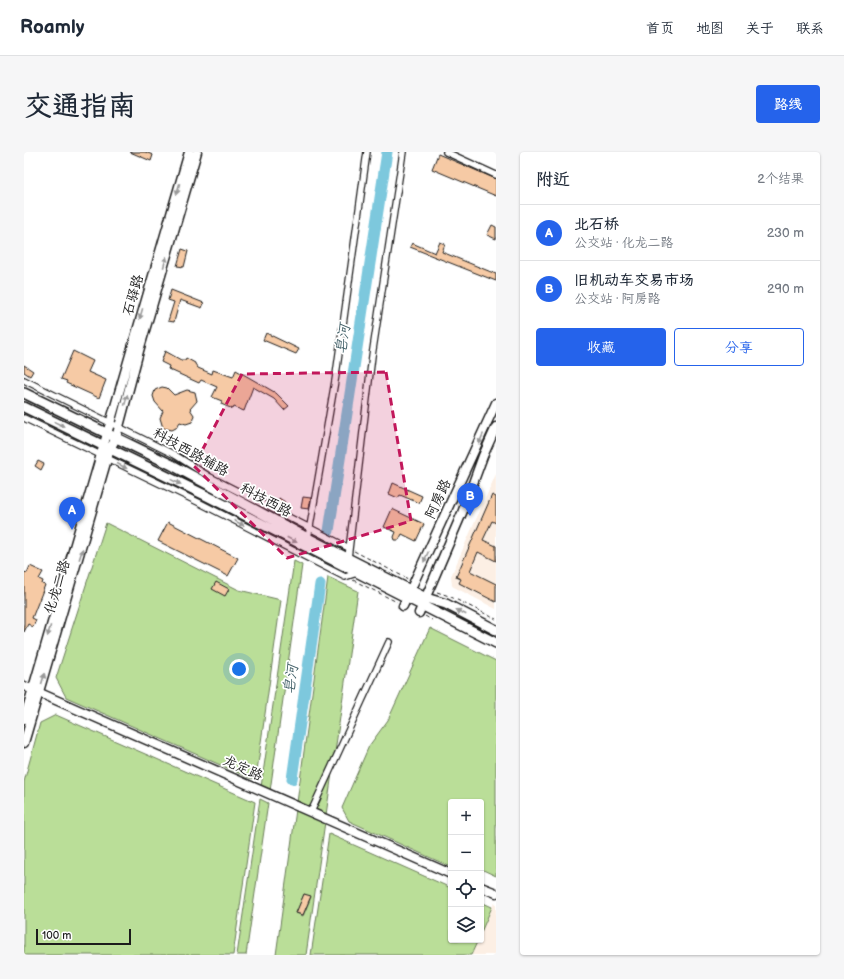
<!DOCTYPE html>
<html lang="zh">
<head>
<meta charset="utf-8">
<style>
	body { margin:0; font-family:"Balsamiq Sans","LXGW WenKai TC",sans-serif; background:#f6f6f7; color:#1f2937 }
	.controls { position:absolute; right:12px; bottom:12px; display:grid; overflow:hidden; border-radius:4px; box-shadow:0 1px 3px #0004 }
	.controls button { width:36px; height:36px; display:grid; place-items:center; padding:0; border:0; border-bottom:1px solid #e0e1e3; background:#fff; color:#1f2937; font:20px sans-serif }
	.scale { position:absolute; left:12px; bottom:10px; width:95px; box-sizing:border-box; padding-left:4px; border:2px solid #1c1c1c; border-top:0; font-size:11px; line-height:14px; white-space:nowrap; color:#1c1c1c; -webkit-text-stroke:3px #fff; paint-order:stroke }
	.you { position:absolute; left:215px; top:517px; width:14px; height:14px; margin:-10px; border:3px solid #fff; border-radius:50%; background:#1a73e8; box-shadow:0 0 0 6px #1a73e833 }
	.badge { display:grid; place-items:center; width:26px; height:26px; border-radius:50%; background:#2563eb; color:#fff; font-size:13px; font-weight:700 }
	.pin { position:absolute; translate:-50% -33px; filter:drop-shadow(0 1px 2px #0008) }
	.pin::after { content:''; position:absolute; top:21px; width:14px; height:12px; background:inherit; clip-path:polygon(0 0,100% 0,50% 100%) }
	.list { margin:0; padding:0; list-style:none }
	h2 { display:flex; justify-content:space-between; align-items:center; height:52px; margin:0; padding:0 16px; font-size:17px }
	h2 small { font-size:13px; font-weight:400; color:#747a83 }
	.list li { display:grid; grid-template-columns:26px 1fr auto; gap:12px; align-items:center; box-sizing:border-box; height:56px; padding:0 16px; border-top:1px solid #e0e1e3 }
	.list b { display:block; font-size:15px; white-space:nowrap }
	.list p { margin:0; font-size:13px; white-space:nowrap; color:#747a83 }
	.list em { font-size:13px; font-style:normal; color:#747a83 }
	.actions { display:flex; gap:8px; padding:12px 16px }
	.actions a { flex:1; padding:9px 0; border:1px solid #2563eb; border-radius:4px; text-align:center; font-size:14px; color:#2563eb }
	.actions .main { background:#2563eb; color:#fff }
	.icon { flex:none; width:22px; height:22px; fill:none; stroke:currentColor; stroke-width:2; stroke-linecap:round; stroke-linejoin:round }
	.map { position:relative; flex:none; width:472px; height:803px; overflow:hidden; border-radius:4px }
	header { display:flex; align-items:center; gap:24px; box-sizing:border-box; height:56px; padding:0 20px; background:#fff; border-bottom:1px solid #e0e1e3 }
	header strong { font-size:19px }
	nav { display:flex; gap:22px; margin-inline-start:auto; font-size:14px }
	.intro { display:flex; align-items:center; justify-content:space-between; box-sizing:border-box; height:96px; padding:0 24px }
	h1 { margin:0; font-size:28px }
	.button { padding:10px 18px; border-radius:4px; background:#2563eb; color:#fff; font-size:14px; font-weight:700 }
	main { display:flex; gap:24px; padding:0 24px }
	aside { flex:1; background:#fff; border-radius:4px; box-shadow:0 1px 3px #0004 }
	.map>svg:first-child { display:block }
</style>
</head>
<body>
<header>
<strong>Roamly</strong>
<nav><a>首页</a><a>地图</a><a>关于</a><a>联系</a></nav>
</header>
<div class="intro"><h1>交通指南</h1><a class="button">路线</a></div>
<main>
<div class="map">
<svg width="472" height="803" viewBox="0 0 472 803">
	<rect width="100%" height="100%" fill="#fff"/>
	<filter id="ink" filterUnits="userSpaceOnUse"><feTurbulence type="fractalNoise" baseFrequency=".025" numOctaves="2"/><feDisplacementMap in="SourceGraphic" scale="8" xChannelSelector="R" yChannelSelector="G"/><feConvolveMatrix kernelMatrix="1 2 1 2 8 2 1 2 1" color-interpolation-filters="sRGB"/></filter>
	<g filter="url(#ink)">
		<!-- built -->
		<path fill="#fcefe4" d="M472,322V457L428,434L427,424Z
			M470,751L472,752V803H447L454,788H457V780Z"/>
		<!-- green -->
		<path fill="#bade98" stroke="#6b7d5a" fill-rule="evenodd" d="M82,371L215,438L257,448L232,626H226L42,545L32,526Z
			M270,409L278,413L245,646L236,642Z
			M304,425L334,439L282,803H252ZM280,742L287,745L279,764L272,761Z
			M406,476L472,509V724L457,717V650H427V715L325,669L318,656L345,594L364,568Z
			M32,563L231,650L209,803H0V630L16,571Z
			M236,647L244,651L222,803H213Z
			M305,682L427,736V788H454L447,803H287Z
			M457,750L468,755L457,780Z"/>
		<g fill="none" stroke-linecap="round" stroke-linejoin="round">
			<!-- river -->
			<path stroke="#7dc8dd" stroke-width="11" d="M305,379L363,0
				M268,627L296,432"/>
		</g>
		<!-- building -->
		<path fill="#f6caa5" stroke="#1c1c1c" d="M106,0H121L129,3L127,9Z
			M414,2L472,27V44L408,17Z
			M468,73L472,75V87L463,83Z
			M416,90L421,92L418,100L472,122V129L386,95L388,91L411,101Z
			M158,97L164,99L160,115L153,114Z
			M147,138L180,151L178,156L156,148L150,170L144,169L150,150L144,148Z
			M242,181L275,197L272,202L239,188Z
			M49,199L69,209L64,220L82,228L75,246L42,231L43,229L37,227Z
			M141,199L157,208H161L162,206L171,211V212L174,216L188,222L189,218L209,225L212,218L252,241L265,254L260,258L250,247L229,235L220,259L210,255L209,257L197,252L198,249L188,245L193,235L177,228L175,231L144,217L145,214L137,210Z
			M0,213L9,219L6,224L0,220Z
			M138,235L143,236L150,243L163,238L171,240L173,249L166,257L170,263L168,270L162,272L156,270L152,276L148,278L139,276L136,266L139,259L131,250L129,244L131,238Z
			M14,309L20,312L17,318L11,314Z
			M369,331L398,344L395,351L376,343L374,346L365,342Z
			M468,343L472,345V371L468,369L459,388L472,394V409L454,400L446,419L472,432V450L435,431L437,427L432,425Z
			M279,345L287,346L285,357L277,356Z
			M255,346L261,350L258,354L253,351Z
			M368,357L400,372L392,389L378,382L375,388H371L370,385L372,380L360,375Z
			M144,370L214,406L204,424L134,389Z
			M6,414L19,420L15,427L19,429L18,432L21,433L8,466L12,468L9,475L4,472L0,480V420L3,421Z
			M192,430L205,437L201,444L188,437Z
			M280,742L287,744L279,763L272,761Z"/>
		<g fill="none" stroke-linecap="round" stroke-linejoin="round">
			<!-- street casing -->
			<g stroke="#1c1c1c" stroke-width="8">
				<path id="street" d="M422,0L472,23
					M0,228L151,303L186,325L325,396
					M0,266L176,351L321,425L333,421
					M284,386L312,223L343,0
					M324,406L348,204L379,0
					M287,660L365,490"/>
			</g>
			<!-- secondary casing -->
			<g stroke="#1c1c1c" stroke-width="11">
				<path id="secondary" d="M379,454L472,251
					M395,461L438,361L459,304L472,275
					M0,534L427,722
					M0,567L165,0
					M0,591L86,297L92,286L115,199L173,0
					M457,735L472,741"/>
			</g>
			<!-- primary casing -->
			<g stroke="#1c1c1c" stroke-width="12">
				<path id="primary" d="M0,241L148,313L278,383L402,446L422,452L472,478
					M0,255L185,345L472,491"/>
			</g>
			<!-- path -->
			<path stroke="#1c1c1c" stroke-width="1" stroke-dasharray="4 3" stroke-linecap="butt" d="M330,399L384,427
				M329,428L373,450
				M413,440L425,444L472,467
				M401,464L408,468"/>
			<!-- street -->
			<use href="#street" stroke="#fff" stroke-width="5.5"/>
			<!-- secondary -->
			<use href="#secondary" stroke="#fff" stroke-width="8"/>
			<!-- primary -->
			<use href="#primary" stroke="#fff" stroke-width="9"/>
		</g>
		<!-- one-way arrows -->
		<defs><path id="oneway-solid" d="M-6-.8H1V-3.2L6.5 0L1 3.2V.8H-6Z"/></defs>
		<g fill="#999">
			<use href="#oneway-solid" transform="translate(154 37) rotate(106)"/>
			<use href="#oneway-solid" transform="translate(141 110) rotate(-74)"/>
			<use href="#oneway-solid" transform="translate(117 162) rotate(106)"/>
			<use href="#oneway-solid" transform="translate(102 248) rotate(-75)"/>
			<use href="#oneway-solid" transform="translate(35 272) rotate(26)"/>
			<use href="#oneway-solid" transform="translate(457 287) rotate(113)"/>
			<use href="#oneway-solid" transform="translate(98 314) rotate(28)"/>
			<use href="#oneway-solid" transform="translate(152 330) rotate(26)"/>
			<use href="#oneway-solid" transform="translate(215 371) rotate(27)"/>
			<use href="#oneway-solid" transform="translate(268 388) rotate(27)"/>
			<use href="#oneway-solid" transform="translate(57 402) rotate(-72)"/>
			<use href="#oneway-solid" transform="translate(402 405) rotate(114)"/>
			<use href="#oneway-solid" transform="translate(437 460) rotate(-152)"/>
			<use href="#oneway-solid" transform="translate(25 479) rotate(106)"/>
			<use href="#oneway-solid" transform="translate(19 527) rotate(-73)"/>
		</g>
	</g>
	<!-- marked area -->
	<path fill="#c2185b" fill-opacity="0.2" stroke="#c2185b" stroke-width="3" stroke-dasharray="8 5" stroke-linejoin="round" d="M362,220L387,369L263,406L170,314L218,222Z"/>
	<g text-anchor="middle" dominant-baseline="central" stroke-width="3.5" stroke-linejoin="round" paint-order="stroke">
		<!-- street labels -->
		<g font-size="14" fill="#1c1c1c" stroke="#fff">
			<text transform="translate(109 143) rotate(-74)">石驿路</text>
			<text transform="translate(167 300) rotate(29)">科技西路辅路</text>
			<text transform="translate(414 347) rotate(-65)">阿房路</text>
			<text transform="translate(242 348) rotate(28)">科技西路</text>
			<text transform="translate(33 435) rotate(-73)">化龙二路</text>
			<text transform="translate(219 616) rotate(24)">龙定路</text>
		</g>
		<!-- water labels -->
		<g font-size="15" font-style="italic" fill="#436169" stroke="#fff">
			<text transform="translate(319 187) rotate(-81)">皂河</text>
			<text transform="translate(267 527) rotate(-82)">皂河</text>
		</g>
	</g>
</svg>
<div class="controls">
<button>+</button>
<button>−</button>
<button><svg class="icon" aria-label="locate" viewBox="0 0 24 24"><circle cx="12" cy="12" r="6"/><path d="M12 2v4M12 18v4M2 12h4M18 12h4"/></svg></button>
<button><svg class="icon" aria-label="layers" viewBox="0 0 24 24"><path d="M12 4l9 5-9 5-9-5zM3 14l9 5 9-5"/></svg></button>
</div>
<div class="scale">100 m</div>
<div class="you"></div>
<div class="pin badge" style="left:48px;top:378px">A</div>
<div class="pin badge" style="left:446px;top:364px">B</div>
</div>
<aside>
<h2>附近<small>2个结果</small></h2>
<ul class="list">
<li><span class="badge">A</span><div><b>北石桥</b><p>公交站 · 化龙二路</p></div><em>230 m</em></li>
<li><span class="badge">B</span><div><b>旧机动车交易市场</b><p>公交站 · 阿房路</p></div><em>290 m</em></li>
</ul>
<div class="actions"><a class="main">收藏</a><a>分享</a></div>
</aside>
</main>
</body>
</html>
